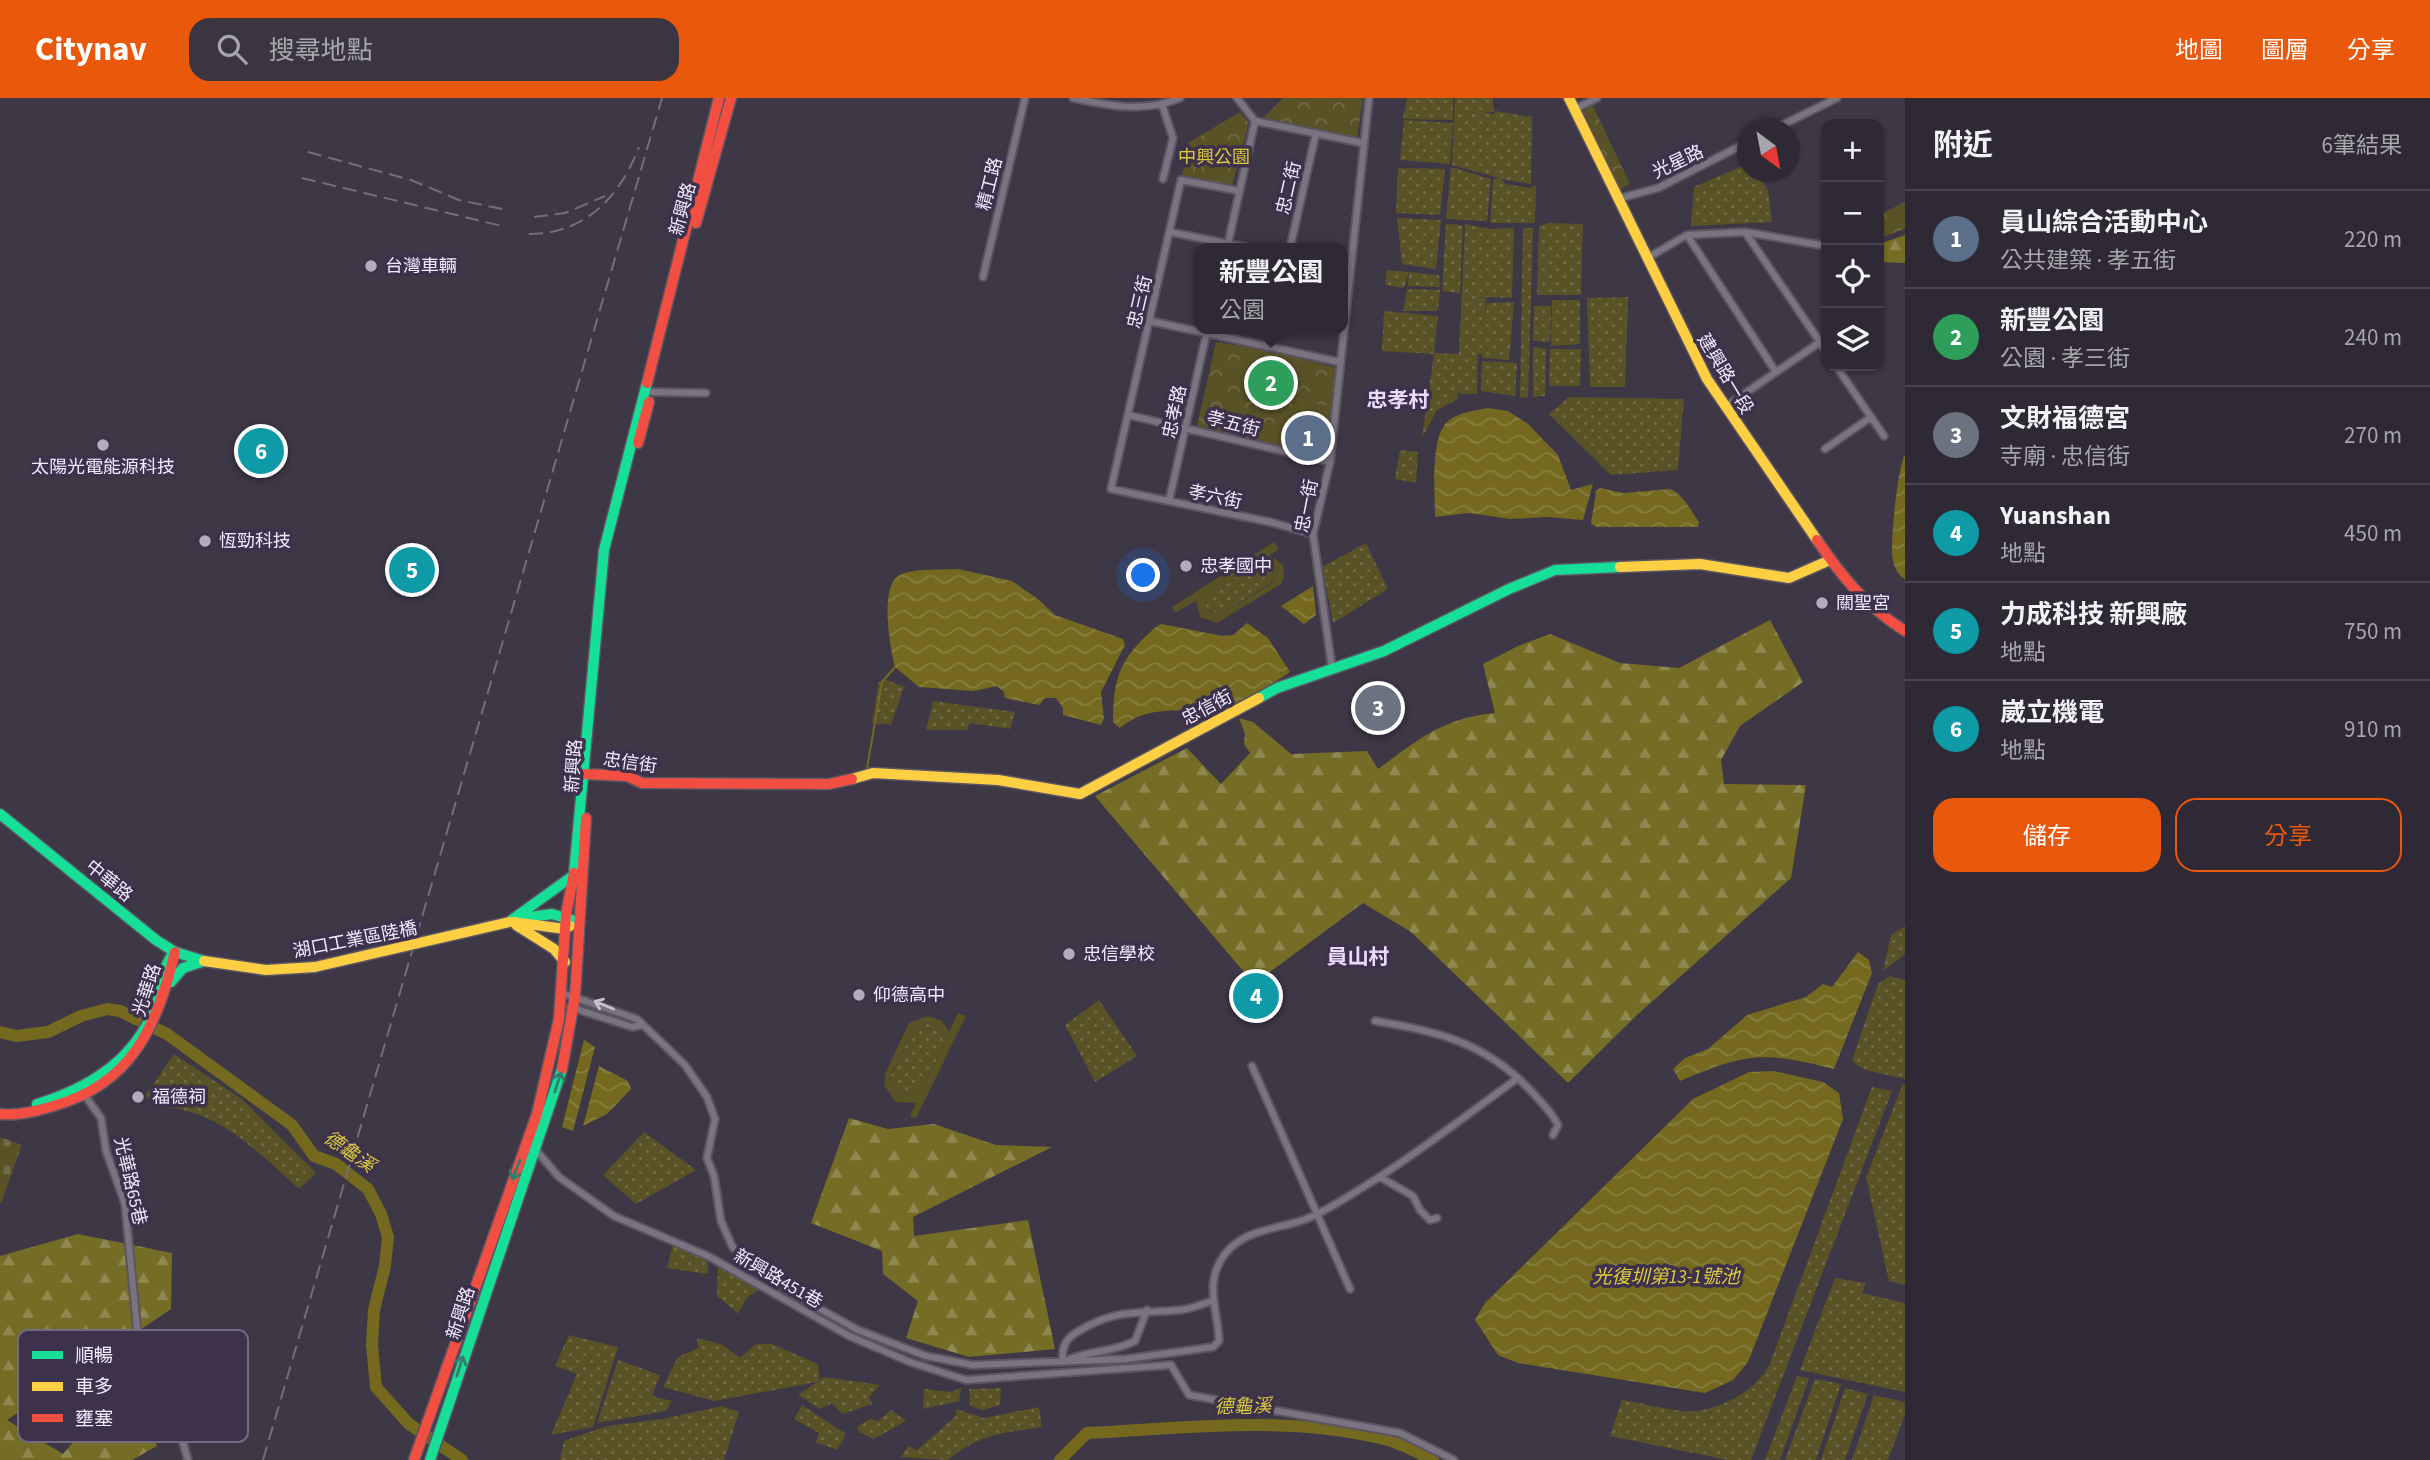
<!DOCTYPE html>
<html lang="zh-TW">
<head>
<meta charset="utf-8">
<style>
	body { margin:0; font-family:"Source Sans 3","Noto Sans TC",sans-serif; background:#3a3540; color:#f1f3f6 }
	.controls { position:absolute; right:21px; top:21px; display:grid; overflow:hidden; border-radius:14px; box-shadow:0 2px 5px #0004 }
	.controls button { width:63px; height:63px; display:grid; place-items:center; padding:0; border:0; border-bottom:2px solid #49454f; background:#2e2934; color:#f1f3f6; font:35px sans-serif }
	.compass { position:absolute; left:1737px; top:21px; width:63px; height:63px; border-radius:50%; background:#2e2934; box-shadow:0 2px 5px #0004; rotate:148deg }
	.you { position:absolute; left:1144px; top:478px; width:24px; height:24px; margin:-18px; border:5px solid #fff; border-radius:50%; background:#1a73e8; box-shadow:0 0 0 10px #1a73e833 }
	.badge { display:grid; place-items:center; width:46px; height:46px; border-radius:50%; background:#ea580c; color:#fff; font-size:23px; font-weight:700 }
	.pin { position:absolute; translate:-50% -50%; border:4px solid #fff; box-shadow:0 2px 7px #0006 }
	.popup { position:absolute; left:1194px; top:145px; width:154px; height:91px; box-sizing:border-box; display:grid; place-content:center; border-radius:14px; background:#2e2934; filter:drop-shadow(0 2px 5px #0005); font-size:23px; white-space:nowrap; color:#a7a6ac }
	.popup b { font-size:26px; color:#f1f3f6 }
	.popup::after { content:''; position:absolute; left:50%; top:100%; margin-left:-14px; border:14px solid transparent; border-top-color:#2e2934 }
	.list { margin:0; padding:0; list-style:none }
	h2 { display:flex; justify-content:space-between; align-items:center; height:91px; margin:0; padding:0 28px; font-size:30px }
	h2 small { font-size:23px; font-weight:400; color:#a7a6ac }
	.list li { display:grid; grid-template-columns:46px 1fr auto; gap:21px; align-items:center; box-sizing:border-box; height:98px; padding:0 28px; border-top:2px solid #49454f }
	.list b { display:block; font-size:26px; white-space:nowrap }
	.list p { margin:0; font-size:23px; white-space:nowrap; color:#a7a6ac }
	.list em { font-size:23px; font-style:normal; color:#a7a6ac }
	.actions { display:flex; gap:14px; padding:21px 28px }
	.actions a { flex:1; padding:16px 0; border:2px solid #ea580c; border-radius:21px; text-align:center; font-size:24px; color:#ea580c }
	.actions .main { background:#ea580c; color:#fff }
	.icon { flex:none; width:38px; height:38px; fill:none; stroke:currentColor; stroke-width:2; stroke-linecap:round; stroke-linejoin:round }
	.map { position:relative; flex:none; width:1905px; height:1362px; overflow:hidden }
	header { display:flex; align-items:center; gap:42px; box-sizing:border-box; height:98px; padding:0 35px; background:#ea580c; color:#fff }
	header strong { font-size:33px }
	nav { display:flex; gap:38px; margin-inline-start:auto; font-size:24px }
	.search { width:490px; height:63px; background:#3a3540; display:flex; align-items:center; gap:18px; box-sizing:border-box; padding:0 24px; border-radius:21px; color:#a7a6ac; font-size:26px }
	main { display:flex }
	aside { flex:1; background:#2e2934 }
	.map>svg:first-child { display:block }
</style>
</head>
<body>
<header>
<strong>Citynav</strong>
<div class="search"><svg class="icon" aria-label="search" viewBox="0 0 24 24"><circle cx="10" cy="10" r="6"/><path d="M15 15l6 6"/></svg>搜尋地點</div>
<nav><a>地圖</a><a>圖層</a><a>分享</a></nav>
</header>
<main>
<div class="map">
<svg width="1905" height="1362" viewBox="0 0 1905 1362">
	<defs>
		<pattern id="grass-dots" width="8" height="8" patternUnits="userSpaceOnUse" patternTransform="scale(1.75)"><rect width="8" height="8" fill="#595227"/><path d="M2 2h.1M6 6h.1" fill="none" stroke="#716b47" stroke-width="1.8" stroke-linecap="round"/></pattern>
		<pattern id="forest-firs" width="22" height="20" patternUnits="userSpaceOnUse" patternTransform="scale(1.75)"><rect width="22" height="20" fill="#756c26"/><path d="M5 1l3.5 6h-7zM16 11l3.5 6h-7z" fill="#908851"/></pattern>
		<pattern id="cemetery-stones" width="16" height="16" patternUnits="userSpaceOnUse" patternTransform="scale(1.75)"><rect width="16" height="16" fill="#595227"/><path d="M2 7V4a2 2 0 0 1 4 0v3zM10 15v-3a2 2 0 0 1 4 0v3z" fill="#716b47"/></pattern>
		<pattern id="park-crowns" width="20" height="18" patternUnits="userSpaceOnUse" patternTransform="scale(1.75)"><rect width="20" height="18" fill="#595227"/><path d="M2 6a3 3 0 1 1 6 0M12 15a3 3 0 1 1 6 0" fill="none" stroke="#716b47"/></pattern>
		<pattern id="water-waves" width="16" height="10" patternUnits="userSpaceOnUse" patternTransform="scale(1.75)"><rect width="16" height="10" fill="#74691f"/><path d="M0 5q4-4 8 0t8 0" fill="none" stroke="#887f40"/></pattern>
	</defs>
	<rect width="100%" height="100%" fill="#3e3746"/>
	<!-- grass -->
	<path fill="url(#grass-dots)" d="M1407,0H1453V22L1403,21Z
		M1455,0H1493L1494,14L1482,15L1494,16L1495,13L1532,19L1531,86L1502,81L1505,86L1529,90L1536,87L1535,125H1490L1493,82L1499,80L1452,67Z
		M1404,22L1453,25L1450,66L1400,62Z
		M1747,66L1748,74H1758L1768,93L1772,124L1691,128L1694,89Z
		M1451,69L1491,81L1487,123L1446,121Z
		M1398,70L1445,71L1440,117L1396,115Z
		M1397,120L1441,122L1436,171L1402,166Z
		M1548,125L1583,126L1581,197H1537L1539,128Z
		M1446,126L1463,127L1460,195L1442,193Z
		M1465,126L1490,131L1514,130L1512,200L1486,199L1485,217L1487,205L1514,204L1509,262L1482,260V256H1478L1477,296H1459L1458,290V301L1437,312L1422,340L1434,256L1382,253L1384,213L1438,218L1434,255L1459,256Z
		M1523,130H1533L1528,299L1520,300Z
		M1387,172L1439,177L1440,189L1408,188L1409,175L1404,190L1385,187Z
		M1407,191L1440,192L1438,213H1403Z
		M1628,199L1625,289H1590L1587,200Z
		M1552,202H1580V246L1551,248Z
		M1534,208H1551L1550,244L1533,243Z
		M1533,249L1546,251L1545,298L1533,299Z
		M1550,251H1581L1580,288H1549Z
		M1482,263L1517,265L1515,298L1481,293Z
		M1569,299L1684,301L1678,372L1611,377L1549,316Z
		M1400,352L1418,354L1416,385L1395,381Z
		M1366,445L1388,491L1333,525L1322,469Z
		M1264,463L1274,468V483L1220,517L1206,511L1208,496Z
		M886,582L904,589L891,627L872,625L879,584Z
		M933,603L1015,614L1010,631L970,625L967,632H926Z
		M1905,828V856L1883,873L1891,837Z
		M1890,878L1905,882V981L1865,972L1852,963L1878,886Z
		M1099,902L1137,958L1095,984L1065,927Z
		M926,925L938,929L944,945C934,964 926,999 901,997L890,980L914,931Z
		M174,956L243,1002L316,1075L299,1091C259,1055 216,1009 158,1009L145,998Z
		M1903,986L1905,987V1187L1889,1183L1866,1079Z
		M1872,989L1892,993L1751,1362H1728L1610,1338L1622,1302C1642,1305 1678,1315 1697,1313C1726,1308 1754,1293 1769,1268Z
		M644,1034L696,1072L636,1106L603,1077Z
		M674,1141L708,1158V1176L667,1170Z
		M718,1163L764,1188L748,1199L738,1215L717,1198Z
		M1835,1180L1866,1185L1862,1195L1905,1205V1294L1800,1272Z
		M569,1237L618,1249L593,1329L551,1337L577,1276L555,1268Z
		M697,1240L723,1247L740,1260L756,1246H772L818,1266L820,1283L823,1279L880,1287L869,1299L872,1306L842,1316L832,1305L820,1311L798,1297L817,1284L714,1303L663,1289L678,1259L698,1250Z
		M618,1262L660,1277L652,1298L672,1303L666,1313L597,1325Z
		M1797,1278L1809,1280L1780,1362H1765Z
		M1815,1281L1841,1286L1816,1362H1785Z
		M961,1290L959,1303L923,1311L924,1291L951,1294Z
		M1001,1290L1000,1307L982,1312L970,1308L969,1291Z
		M1845,1290L1868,1296L1845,1362H1821Z
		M1874,1297L1905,1304V1316L1888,1362H1852Z
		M802,1307L846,1336L837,1352L816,1344L819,1335L794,1321Z
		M722,1308L739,1314L724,1362H560L564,1343L607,1328L663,1321Z
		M1039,1309L1042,1329C1003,1335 980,1336 948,1362L901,1359L908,1348L917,1352L956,1318V1311L984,1320Z
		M891,1312L906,1323L874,1341L859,1334L857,1329L870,1321L878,1323Z"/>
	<!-- forest -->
	<path fill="url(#forest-firs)" d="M1905,137V165L1879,164L1882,145Z
		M1770,522L1803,584L1740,628L1721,662L1724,686L1806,687L1791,780L1637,917L1568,985L1411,834L1363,805L1254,886L1095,698L1187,650L1221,686L1250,655L1244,646L1245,636L1239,620L1253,624L1291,656L1367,653L1378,671C1419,641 1443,620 1495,615L1483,566L1518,548L1550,536L1620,565L1679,570Z
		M849,1020L888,1031L934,1026L996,1047L1052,1049L913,1119L914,1138L1028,1122L1055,1251L969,1259L906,1240L918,1203L883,1176L882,1153L811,1125Z
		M78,1136L172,1155L171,1211L7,1322L63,1356L91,1324L147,1313L157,1348L132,1362H0V1158Z"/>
	<!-- cemetery -->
	<path fill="url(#cemetery-stones)" d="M0,1039L22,1047L1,1105H0Z"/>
	<!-- park -->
	<path fill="url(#park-crowns)" d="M1283,0H1363L1357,40L1262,21Z
		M1593,8L1630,86L1618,92L1580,14Z
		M1240,14L1249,25L1232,88L1182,79L1188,45Z
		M1905,104V131L1879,140V117Z
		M1216,244L1267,252L1336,270L1332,309L1294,301L1285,349L1197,328Z"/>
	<!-- pitch -->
	<path fill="#595227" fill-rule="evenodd" d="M1294,300L1332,309L1329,336L1288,325Z
		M1274,444L1279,451L1270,457L1283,467L1284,479L1281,486L1217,525L1200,519L1196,503L1175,515L1172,509ZM1264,463L1274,468V484L1220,517L1206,512L1208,496Z
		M958,915L966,918L916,1020L910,1018L916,1005L896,1004L884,987L885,976L909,925L928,918L942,923L949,934ZM926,925L938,929L944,945C934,964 926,999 901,997L890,979L914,931Z"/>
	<!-- water -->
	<path fill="url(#water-waves)" d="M1488,310L1508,313L1528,326L1558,357L1571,392L1593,386L1583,422L1547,419L1510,421L1469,415L1435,419C1435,396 1430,343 1446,325C1457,314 1474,313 1488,310Z
		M1905,357V481C1898,477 1895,471 1893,463C1889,451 1898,367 1905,357Z
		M1600,390L1623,395L1670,391C1683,396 1691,413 1699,424L1698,429H1597L1591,426L1596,393Z
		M958,471L1012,483L1039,502L1055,517L1123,541L1125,547L1101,594L1104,620L1101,627L1063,617V610L1056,600H1045L1039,607L1005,600L1004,594L997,588L974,593L919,589L895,569C890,549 878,484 902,476C918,470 941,472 958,471Z
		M1313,488L1316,517L1304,526L1281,508Z
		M1247,525L1268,540L1290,574C1277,583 1232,611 1218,612C1183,615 1149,605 1120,630L1113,624C1113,578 1121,559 1156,529L1161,526L1223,538L1233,537Z
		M1858,854L1869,862L1872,875L1834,971C1764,953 1746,955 1680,983L1673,971L1685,960L1708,951L1747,917L1806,899L1823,886L1832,889Z
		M584,942L595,949L573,1033L562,1029Z
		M599,968L628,983L631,991L607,1016L583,1028Z
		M1774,973L1823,984L1839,995L1843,1021L1748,1264L1733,1282L1705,1295L1518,1265L1498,1257L1475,1222L1485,1205L1693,1001L1749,974Z"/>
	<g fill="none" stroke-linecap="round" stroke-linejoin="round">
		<!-- stream -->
		<path stroke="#74691f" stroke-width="2" d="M867,670L882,584L895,569"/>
		<!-- river -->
		<path stroke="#74691f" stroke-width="12" d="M0,934L16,938L48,934L81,918L107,911L120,913L167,936L292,1027L314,1058L336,1066L368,1091L381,1116L388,1139L385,1168L374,1212L372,1247L376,1289L409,1326L462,1362
			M1060,1362L1087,1335C1185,1330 1288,1317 1384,1341C1401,1345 1418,1355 1433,1362"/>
		<!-- street casing -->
		<g stroke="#5b5462" stroke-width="10">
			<path id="street" d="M1073,0C1110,8 1144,15 1180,0
				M1162,6L1173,40L1163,81
				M1575,11L1597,0
				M1255,23L1363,45
				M1772,32L1837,0
				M1240,93L1181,82L1111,391L1270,424L1313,436
				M1617,101L1658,90L1748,44
				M1170,134L1249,150
				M1745,134L1826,253
				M1687,137L1776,274
				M1227,150L1255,23L1237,0
				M1290,150L1316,35
				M1647,160L1687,137L1745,134L1826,148
				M983,179L1025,0
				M1150,223L1339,264
				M1266,249L1269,231
				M1836,268L1884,338
				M652,294L706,295
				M1725,309L1826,240
				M1128,317L1330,364
				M1825,351L1871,319
				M1169,403L1207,233
				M1332,570L1313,436L1330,364L1369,0
				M562,895L637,921L685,967L707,999L715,1021L707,1060L714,1078L721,1123L732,1148L745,1162L795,1197L858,1232L926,1258L973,1267L1126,1261L1213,1249L1219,1243C1218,1211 1203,1185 1225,1156C1246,1130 1277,1132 1306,1121C1324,1114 1341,1103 1357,1093C1413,1059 1465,1018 1518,980
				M570,909L632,929L642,927
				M1375,923C1438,933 1486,945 1531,993C1541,1004 1551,1013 1558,1027L1553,1037
				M1252,968L1350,1191
				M83,995L101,1020L106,1053L125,1106L137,1230L172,1307L188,1362
				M535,1051L559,1079L614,1118L708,1158L849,1238L910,1264L966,1282L1171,1267L1189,1297L1400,1335L1454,1362
				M1380,1079L1413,1098L1420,1112L1430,1122L1437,1120
				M1147,1212L1135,1243C1112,1255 1087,1252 1063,1264C1061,1249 1066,1240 1079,1233C1116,1210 1140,1216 1180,1212C1191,1211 1202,1206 1212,1203"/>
		</g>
		<!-- fast casing -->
		<g stroke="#5b5462" stroke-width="13">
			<path id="fast" d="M1259,600L1277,590L1384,553L1509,491L1555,472L1620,469
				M0,716L156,842L175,854L204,863
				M574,775L604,452L647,285
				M523,820L552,816L579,824
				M509,824L574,777
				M171,884L183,870L204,863
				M37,1006C87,991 132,964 153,914C161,895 160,875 172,857
				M430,1362L562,971"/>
		</g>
		<!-- slow casing -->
		<g stroke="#5b5462" stroke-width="13">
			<path id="slow" d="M1569,0L1707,281L1817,442
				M1620,469L1700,466L1789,480L1830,462
				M852,681L873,675L998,682L1080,696L1259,600
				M513,824L565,831L570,828
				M516,827L554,851L565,864"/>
		</g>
		<!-- jam casing -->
		<g stroke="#5b5462" stroke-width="13">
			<path id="jam" d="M696,125L731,0
				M647,285L719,0
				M638,345L649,304
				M1817,442C1842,479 1867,509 1905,533
				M584,676L627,678L642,685L829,686L852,681
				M562,971L575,898L586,720
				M0,1016C18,1018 36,1013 53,1008C132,986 157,928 175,854
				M414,1362L537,1016L559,921L566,816L574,775"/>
		</g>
		<!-- street -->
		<use href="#street" stroke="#7a7380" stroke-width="6"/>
		<!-- fast -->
		<use href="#fast" stroke="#16e098" stroke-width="10"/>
		<!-- slow -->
		<use href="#slow" stroke="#ffcf43" stroke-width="10"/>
		<!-- jam -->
		<use href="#jam" stroke="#f24e42" stroke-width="10"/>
		<!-- rail -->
		<path stroke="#746e7c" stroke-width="2" stroke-dasharray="14 7" stroke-linecap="butt" d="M308,54L411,82L459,102L507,112
			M302,80L502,128
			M534,119L565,115L605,98
			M529,136C585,136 620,99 639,49
			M263,1362L662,0"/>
		<!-- slow-bridge casing -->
		<g stroke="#5b5462" stroke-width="13" stroke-linecap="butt">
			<path id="slow-bridge" d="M204,863L266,872L315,869L509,824"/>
		</g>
		<!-- slow-bridge -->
		<use href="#slow-bridge" stroke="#ffcf43" stroke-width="10"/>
	</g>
	<!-- one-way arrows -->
	<defs><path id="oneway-shaft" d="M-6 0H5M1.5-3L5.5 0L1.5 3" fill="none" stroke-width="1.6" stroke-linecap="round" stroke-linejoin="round" transform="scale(1.75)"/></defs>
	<use stroke="#c8c1d1" href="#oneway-shaft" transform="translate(604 907) rotate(-158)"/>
	<g stroke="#2b806e">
		<use href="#oneway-shaft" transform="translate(558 984) rotate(-72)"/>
		<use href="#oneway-shaft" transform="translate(516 1072) rotate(111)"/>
		<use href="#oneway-shaft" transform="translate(460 1268) rotate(-72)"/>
	</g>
	<!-- markers -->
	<g fill="#b3acbc" stroke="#3d314c" stroke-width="2.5">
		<circle cx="371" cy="168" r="7"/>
		<circle cx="103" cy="347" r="7"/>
		<circle cx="205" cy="443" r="7"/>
		<circle cx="1186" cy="468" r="7"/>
		<circle cx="1822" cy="505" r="7"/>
		<circle cx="1069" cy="856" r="7"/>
		<circle cx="859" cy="897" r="7"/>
		<circle cx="138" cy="999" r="7"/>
	</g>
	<g text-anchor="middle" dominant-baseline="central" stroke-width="7" stroke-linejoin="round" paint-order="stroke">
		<!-- park labels -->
		<g font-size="18" fill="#dbc938" stroke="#3d314c">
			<text x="1214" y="59">中興公園</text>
		</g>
		<!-- street labels -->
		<g font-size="18" fill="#f2ebfc" stroke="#3d314c">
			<text transform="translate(1678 64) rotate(-25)">光星路</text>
			<text transform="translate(990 86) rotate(-76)">精工路</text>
			<text transform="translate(1289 90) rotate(-77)">忠二街</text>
			<text transform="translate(683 111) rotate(-75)">新興路</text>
			<text transform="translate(1140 204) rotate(-77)">忠三街</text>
			<text transform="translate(1725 276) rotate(59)">建興路一段</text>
			<text transform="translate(1175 314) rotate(-78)">忠孝路</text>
			<text transform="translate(1233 326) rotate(14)">孝五街</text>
			<text transform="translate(1215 399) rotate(12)">孝六街</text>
			<text transform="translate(1307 408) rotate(-79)">忠一街</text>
			<text transform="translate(1207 610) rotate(-28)">忠信街</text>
			<text transform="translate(630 665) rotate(8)">忠信街</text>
			<text transform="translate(574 668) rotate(-86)">新興路</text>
			<text transform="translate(109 783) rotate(39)">中華路</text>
			<text transform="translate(355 842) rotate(-11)">湖口工業區陸橋</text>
			<text transform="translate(147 892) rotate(-72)">光華路</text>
			<text transform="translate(130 1083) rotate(77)">光華路65巷</text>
			<text transform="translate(778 1181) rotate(30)">新興路451巷</text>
			<text transform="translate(461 1215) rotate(-72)">新興路</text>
		</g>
		<!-- poi labels -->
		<g font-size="18" fill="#f2ebfc" stroke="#3d314c" text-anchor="start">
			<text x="385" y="168">台灣車輛</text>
			<text x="103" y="369" text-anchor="middle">太陽光電能源科技</text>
			<text x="219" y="443">恆勁科技</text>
			<text x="1200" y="468">忠孝國中</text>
			<text x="1836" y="505">關聖宮</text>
			<text x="1083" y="856">忠信學校</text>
			<text x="873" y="897">仰德高中</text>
			<text x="152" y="999">福德祠</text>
		</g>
		<!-- water labels -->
		<g font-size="19" font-style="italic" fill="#decc3d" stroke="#3d314c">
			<text transform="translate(349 1054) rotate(35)">德龜溪</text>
			<text x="1666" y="1179">光復圳第13-1號池</text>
			<text transform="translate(1243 1309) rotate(-1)">德龜溪</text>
		</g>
		<!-- quarter labels -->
		<g font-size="21" font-weight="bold" fill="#eadbfe" stroke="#3d314c">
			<text x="1398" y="302">忠孝村</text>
			<text x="1358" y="859">員山村</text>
		</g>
	</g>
	<!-- legend -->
	<rect x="18" y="1232" width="230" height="112" rx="10" fill="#3d314c" stroke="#736981" stroke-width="2"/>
	<rect x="32" y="1253" width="31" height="8" fill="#16e098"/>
	<rect x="32" y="1284" width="31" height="9" fill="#ffcf43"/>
	<rect x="32" y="1316" width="31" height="8" fill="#f24e42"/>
	<g font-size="19" fill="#f2ebfc">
		<text x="75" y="1264">順暢</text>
		<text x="75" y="1295">車多</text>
		<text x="75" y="1327">壅塞</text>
	</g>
</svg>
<div class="controls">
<button>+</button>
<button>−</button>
<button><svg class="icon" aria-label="locate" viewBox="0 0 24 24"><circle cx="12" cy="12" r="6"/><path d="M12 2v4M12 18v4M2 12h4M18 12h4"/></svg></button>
<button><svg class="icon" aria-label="layers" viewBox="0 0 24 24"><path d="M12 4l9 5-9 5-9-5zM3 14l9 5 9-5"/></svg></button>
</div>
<svg class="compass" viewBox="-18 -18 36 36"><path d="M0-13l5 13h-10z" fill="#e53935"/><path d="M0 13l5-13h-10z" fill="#a7a6ac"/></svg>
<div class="you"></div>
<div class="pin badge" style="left:1308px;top:340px;background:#5c6f8a">1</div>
<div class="pin badge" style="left:1271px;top:285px;background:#2e9e5b">2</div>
<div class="popup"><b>新豐公園</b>公園</div>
<div class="pin badge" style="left:1378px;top:610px;background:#6b7280">3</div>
<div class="pin badge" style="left:1256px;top:898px;background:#0f9aa8">4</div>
<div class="pin badge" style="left:412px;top:472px;background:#0f9aa8">5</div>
<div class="pin badge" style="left:261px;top:353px;background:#0f9aa8">6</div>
</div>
<aside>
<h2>附近<small>6筆結果</small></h2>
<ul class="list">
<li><span class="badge" style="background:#5c6f8a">1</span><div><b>員山綜合活動中心</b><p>公共建築 · 孝五街</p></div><em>220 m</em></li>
<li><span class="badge" style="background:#2e9e5b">2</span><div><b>新豐公園</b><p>公園 · 孝三街</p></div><em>240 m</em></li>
<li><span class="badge" style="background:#6b7280">3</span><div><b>文財福德宮</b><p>寺廟 · 忠信街</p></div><em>270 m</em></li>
<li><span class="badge" style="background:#0f9aa8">4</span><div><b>Yuanshan</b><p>地點</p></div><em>450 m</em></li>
<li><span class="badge" style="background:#0f9aa8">5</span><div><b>力成科技 新興廠</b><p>地點</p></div><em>750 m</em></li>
<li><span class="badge" style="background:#0f9aa8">6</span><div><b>崴立機電</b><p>地點</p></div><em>910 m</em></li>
</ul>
<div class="actions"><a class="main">儲存</a><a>分享</a></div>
</aside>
</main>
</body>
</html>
